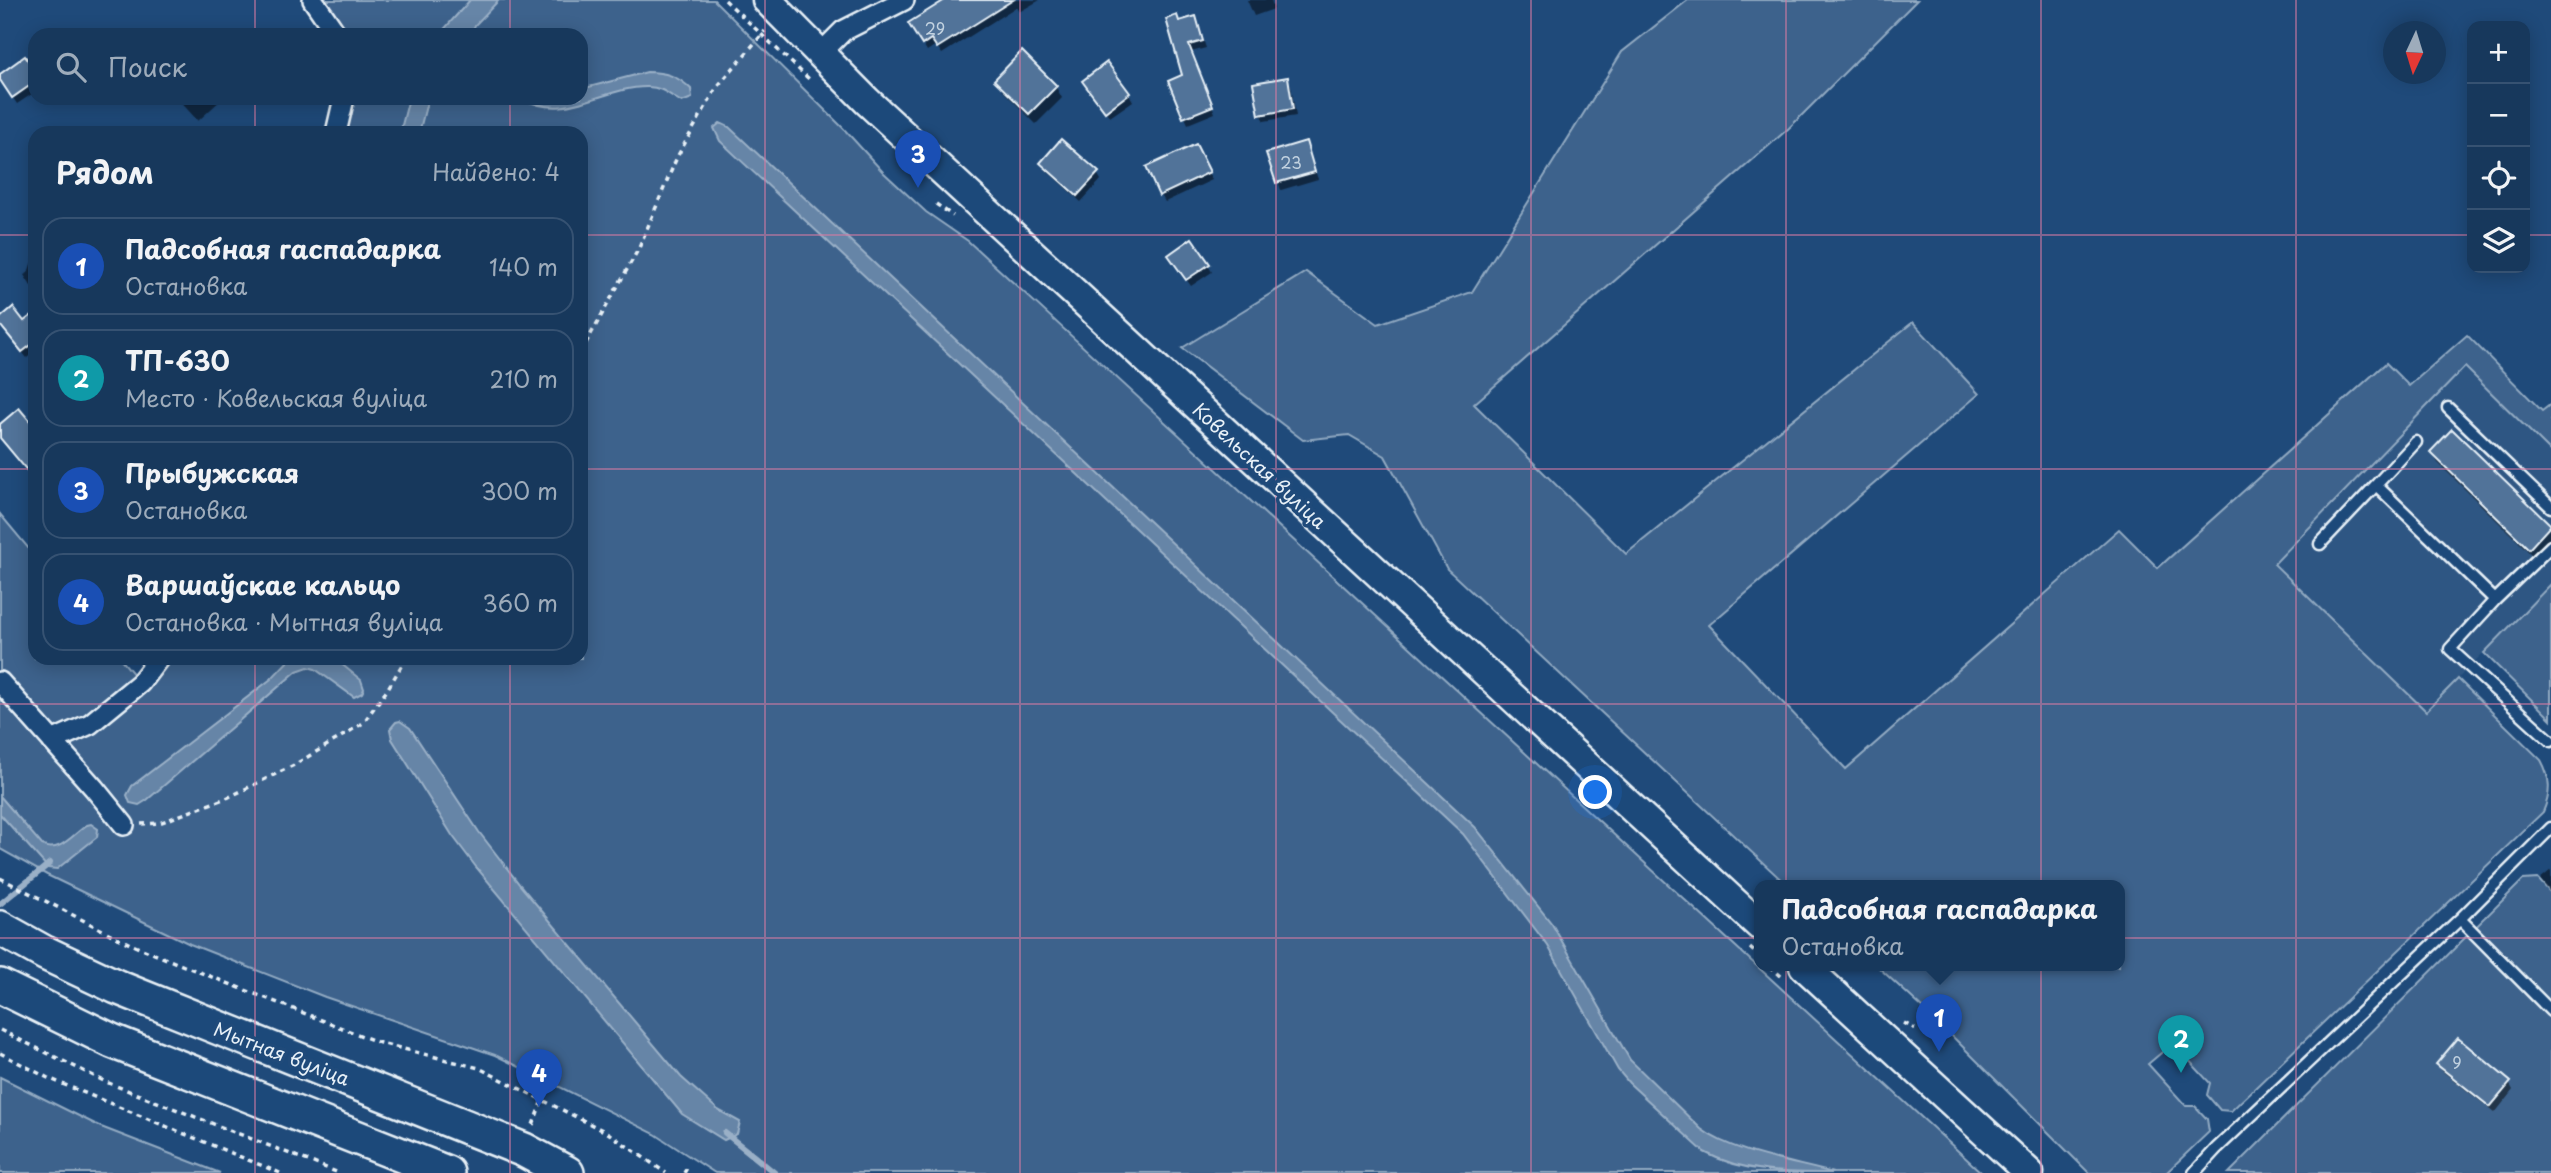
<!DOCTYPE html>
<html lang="ru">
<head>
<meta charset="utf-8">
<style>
	body { margin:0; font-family:"Playpen Sans",sans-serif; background:#203f62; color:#f1f3f6 }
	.controls { position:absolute; right:21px; top:21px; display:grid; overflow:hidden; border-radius:14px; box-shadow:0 4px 18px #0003 }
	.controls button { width:63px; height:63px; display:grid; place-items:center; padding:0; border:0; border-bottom:2px solid #365272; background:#17385c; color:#f1f3f6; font:35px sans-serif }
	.compass { position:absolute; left:2383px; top:21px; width:63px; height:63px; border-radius:50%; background:#17385c; box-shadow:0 4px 18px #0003; rotate:184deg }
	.you { position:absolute; left:1596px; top:793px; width:24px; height:24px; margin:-18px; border:5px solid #fff; border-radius:50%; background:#1a73e8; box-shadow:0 0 0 10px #1a73e833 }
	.badge { display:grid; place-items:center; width:46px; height:46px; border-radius:50%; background:#90b9f0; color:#fff; font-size:23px; font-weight:700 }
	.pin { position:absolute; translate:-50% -58px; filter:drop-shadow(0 2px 4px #0008) }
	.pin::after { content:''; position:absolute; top:37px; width:24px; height:21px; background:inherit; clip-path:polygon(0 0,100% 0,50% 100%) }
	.popup { position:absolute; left:1754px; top:880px; width:371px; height:91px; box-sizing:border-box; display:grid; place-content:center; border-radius:14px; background:#17385c; filter:drop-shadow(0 2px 5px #0005); font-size:23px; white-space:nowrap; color:#9eacbb }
	.popup b { font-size:26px; color:#f1f3f6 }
	.popup::after { content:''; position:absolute; left:50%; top:100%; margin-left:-14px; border:14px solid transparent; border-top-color:#17385c }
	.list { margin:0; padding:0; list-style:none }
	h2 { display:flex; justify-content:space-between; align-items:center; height:91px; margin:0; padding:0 28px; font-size:30px }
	h2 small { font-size:23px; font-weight:400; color:#9eacbb }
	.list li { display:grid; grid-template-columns:46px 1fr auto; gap:21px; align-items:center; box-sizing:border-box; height:98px; margin:0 14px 14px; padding:0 14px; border:2px solid #365272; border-radius:21px }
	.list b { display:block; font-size:26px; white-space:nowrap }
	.list p { margin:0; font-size:23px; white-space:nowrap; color:#9eacbb }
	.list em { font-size:23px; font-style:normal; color:#9eacbb }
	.icon { flex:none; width:38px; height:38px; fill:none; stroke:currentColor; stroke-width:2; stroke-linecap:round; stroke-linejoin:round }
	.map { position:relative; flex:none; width:2551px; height:1173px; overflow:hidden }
	.search { position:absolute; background:#17385c; box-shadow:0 4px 18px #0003; left:28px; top:28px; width:560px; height:77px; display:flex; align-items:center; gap:18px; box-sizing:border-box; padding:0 24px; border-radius:21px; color:#9eacbb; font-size:26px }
	.panel { position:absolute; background:#17385c; box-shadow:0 4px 18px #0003; left:28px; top:126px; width:560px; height:539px; border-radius:21px }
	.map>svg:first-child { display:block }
</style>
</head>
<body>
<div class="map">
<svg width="2551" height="1173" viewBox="0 0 2551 1173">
	<rect width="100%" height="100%" fill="#1f4a7a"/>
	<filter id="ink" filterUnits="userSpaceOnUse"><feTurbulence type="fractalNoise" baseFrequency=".0143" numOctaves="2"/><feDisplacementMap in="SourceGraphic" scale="14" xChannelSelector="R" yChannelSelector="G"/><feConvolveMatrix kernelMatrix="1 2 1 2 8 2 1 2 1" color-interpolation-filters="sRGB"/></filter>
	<g filter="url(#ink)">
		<!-- built -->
		<path fill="#2e5683" d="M2465,366L2551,452V584L2426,711L2274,564Z"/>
		<!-- green -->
		<path fill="#3c628c" stroke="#92aac2" stroke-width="2" d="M313,0H714L843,128L883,172L926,212L968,241L1982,1173H715L655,1134L495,1055L325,997L190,944L47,875L0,849V514L35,556V658H120L140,682L159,658H581V133H336L344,98H581V35H337Z
			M1688,0H1917L1789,128L1474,404L1626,554L1913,322L1979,394L1709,625L1846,769L2119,529L2158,568L2386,363L2409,386L2467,335L2542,411L2551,404V452L2465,367L2274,564L2426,711L2458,679L2541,760C2551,778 2551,794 2543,812L2231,1111L2220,1110L2207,1095L2210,1083L2173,1043L2148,1064L2186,1106H2195L2207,1119L2209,1132L2166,1173H2089L1937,1021L1877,966H2119V886H1788L1447,569L1385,456L1349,435L1303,440L1182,348L1306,272L1378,324L1472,292L1622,52Z
			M2551,584V719L2484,653Z
			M2538,879L2551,893V1173H2229L2523,880Z
			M0,1077L101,1127L220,1173H0Z"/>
		<!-- water -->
		<path fill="#6685a7" stroke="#9ab0c7" stroke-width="2" d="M470,0H499L475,25L471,35H439Z
			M647,72C665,72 678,76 691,89L692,98L682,102C670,96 663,87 648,87C603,86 568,123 521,98H581V89Z
			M409,98H428L419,133H400Z
			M720,123L729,127L1475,827L1552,924L1630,1060L1701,1129C1732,1153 1794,1162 1833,1173C1789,1173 1743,1173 1704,1152L1629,1083L1618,1070L1548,946L1463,834L720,141L714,128Z
			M291,658H334L361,680L364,689L362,693L354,697L315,669L308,667L297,671L147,800L139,805L130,803L127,795L132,786L271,679Z
			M400,721L410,728L479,832L520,885L681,1077L718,1110L740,1122L737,1134L724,1140L682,1114L476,867L452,835L392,739L390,729L396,722Z
			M0,796L42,845C59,855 74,833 87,825L91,824L98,829L97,837L57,869L48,868L0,814Z"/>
		<!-- shadow -->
		<path fill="#0007" d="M957,0H1040L1019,12L1016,7L942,54L936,45L927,51L911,24Z
			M1247,0H1271L1274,9L1254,16Z
			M1196,18L1206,48L1191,52L1215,113L1188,124L1185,117L1184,76L1179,23Z
			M35,74V92L17,104L0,78V76Z
			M1287,79L1291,86L1296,116L1264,121L1260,114Z
			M996,80L1056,87L1062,98L1036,124L1003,91Z
			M1088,88L1129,94L1133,101L1110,117Z
			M177,98H223L198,121Z
			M1305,143L1318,179L1281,190L1269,154Z
			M1200,153L1212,180L1165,202L1161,195Z
			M1042,163L1097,173L1101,180L1081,202L1046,170Z
			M35,252V287L31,286L24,275L28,273Z
			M1174,262L1208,265L1212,272L1191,286Z
			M0,320L24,324L35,321V351L27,358L3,328Z
			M2452,431L2550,527L2551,543L2536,559L2438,463L2432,453Z
			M2551,870V894L2540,879Z
			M2438,1064L2509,1083L2513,1090L2495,1113L2442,1071Z"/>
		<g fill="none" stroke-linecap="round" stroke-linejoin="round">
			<!-- stream -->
			<path stroke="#9ab0c7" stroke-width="6" d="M0,904L50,863
				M725,1133L775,1173"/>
		</g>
		<!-- building -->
		<path fill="#517399" stroke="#e8f1f8" stroke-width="2" d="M945,0H1013L937,48L931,39L922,45L908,23Z
			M1177,15L1179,21L1196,16L1203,41L1189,45L1213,106L1183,118L1168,81L1182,75L1166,19Z
			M1022,51L1057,86L1029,114L994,80Z
			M25,56L35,71V82L12,98L0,80V74Z
			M1107,62L1130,93L1105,112L1082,81Z
			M1288,77L1293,109L1259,115L1253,83Z
			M1061,139L1099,172L1077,196L1040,163Z
			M1306,141L1315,172L1276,183L1266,153Z
			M1196,144L1210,172L1159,196L1146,167Z
			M1192,238L1210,264L1186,280L1168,255Z
			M13,307L24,321L35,313V342L22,352L0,325V318Z
			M19,408L35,427V480L0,438V424Z
			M2452,429L2551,525L2529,549L2430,452Z
			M2458,1038L2511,1082L2490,1107L2436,1064Z"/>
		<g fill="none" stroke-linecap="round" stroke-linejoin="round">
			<!-- service casing -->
			<g stroke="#e8f1f8" stroke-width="15">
				<path id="service" d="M2448,408L2551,507
					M2376,485L2416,442
					M2320,544L2376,485L2495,600
					M2551,546L2495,600L2450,649L2551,741
					M2460,919L2551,1011
					M2194,1173L2216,1149L2460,919L2551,828"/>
			</g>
			<!-- minor casing -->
			<g stroke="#e8f1f8" stroke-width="24">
				<path id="minor" d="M313,0L337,35
					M821,53L843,31L904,0
					M336,133L344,98
					M0,682L94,788L124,825
					M52,741L90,724L140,683L159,658"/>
			</g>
			<!-- secondary casing -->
			<g stroke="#e8f1f8" stroke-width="33">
				<path id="secondary" d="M767,0L867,101L1759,925
					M1804,966L2029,1173"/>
			</g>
			<!-- trunk casing -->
			<g stroke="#e8f1f8" stroke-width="38">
				<path id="trunk" d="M0,928L45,953L117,987L524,1150L567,1173
					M0,986L112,1041L447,1173"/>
			</g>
			<!-- path -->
			<path stroke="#e8f1f8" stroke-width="3.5" stroke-dasharray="5 5" stroke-linecap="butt" d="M725,0L810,80
				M936,204L953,216
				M581,352L639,248L677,157L717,87L765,31
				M141,824L159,823L229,797L294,765L336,740L363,723L387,690L406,658
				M0,878L132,945L184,966L380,1043L479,1068L608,1133L666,1173
				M1750,948L1759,956
				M1770,966L1782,977
				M1904,1023L1915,1029
				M0,1030L106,1082L339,1173
				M0,1053L48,1078L280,1173
				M533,1125L545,1092
				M684,1173L687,1168"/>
			<!-- service -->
			<use href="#service" stroke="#1f4a7a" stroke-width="10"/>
			<!-- minor -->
			<use href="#minor" stroke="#1f4a7a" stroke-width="19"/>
			<!-- secondary -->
			<use href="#secondary" stroke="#1f4a7a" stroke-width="28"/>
			<!-- trunk -->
			<use href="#trunk" stroke="#1f4a7a" stroke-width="33"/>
		</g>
	</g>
	<!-- grid -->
	<path fill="none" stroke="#d37aa2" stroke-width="2" stroke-opacity="0.55" d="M255,0V35M510,0V35M765,0V1173M1020,0V1173M1276,0V1173M1531,0V1173M1786,0V1173M2041,0V1173M2296,0V1173M255,98V133M510,98V133M0,235H35M581,235H2472M2525,235H2551M0,469H35M581,469H2551M255,658V1173M510,658V1173M0,704H2551M0,938H2551"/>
	<g text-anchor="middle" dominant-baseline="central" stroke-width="7" stroke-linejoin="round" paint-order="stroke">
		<!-- number labels -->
		<g font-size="16" fill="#c2d2e0">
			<text x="935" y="28">29</text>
			<text x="1291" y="162">23</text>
			<text x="2457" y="1062">9</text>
		</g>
		<!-- street labels -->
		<g font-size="19" fill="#e8f1f8" stroke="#1f4a7a">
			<text transform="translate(1260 465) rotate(43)">Ковельская вуліца</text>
			<text transform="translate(282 1053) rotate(21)">Мытная вуліца</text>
		</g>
	</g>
</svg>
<div class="controls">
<button>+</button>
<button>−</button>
<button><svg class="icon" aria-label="locate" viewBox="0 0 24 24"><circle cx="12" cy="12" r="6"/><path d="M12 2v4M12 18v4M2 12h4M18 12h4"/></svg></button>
<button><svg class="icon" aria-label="layers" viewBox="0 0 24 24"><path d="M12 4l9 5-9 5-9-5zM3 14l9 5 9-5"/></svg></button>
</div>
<svg class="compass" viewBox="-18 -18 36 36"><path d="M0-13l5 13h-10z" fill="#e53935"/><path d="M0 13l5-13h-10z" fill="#9eacbb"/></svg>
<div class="you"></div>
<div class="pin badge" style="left:1939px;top:1052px;background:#1a4fb4">1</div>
<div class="popup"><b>Падсобная гаспадарка</b>Остановка</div>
<div class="pin badge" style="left:2181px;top:1073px;background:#0f9aa8">2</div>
<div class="pin badge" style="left:918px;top:188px;background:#1a4fb4">3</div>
<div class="pin badge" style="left:539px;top:1107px;background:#1a4fb4">4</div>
<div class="search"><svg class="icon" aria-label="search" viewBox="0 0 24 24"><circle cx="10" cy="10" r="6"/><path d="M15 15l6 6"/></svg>Поиск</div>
<section class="panel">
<h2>Рядом<small>Найдено: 4</small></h2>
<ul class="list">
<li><span class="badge" style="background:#1a4fb4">1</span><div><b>Падсобная гаспадарка</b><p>Остановка</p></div><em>140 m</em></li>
<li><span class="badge" style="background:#0f9aa8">2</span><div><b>ТП-630</b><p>Место · Ковельская вуліца</p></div><em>210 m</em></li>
<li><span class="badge" style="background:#1a4fb4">3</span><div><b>Прыбужская</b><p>Остановка</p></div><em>300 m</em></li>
<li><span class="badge" style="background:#1a4fb4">4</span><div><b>Варшаўскае кальцо</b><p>Остановка · Мытная вуліца</p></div><em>360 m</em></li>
</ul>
</section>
</div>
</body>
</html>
